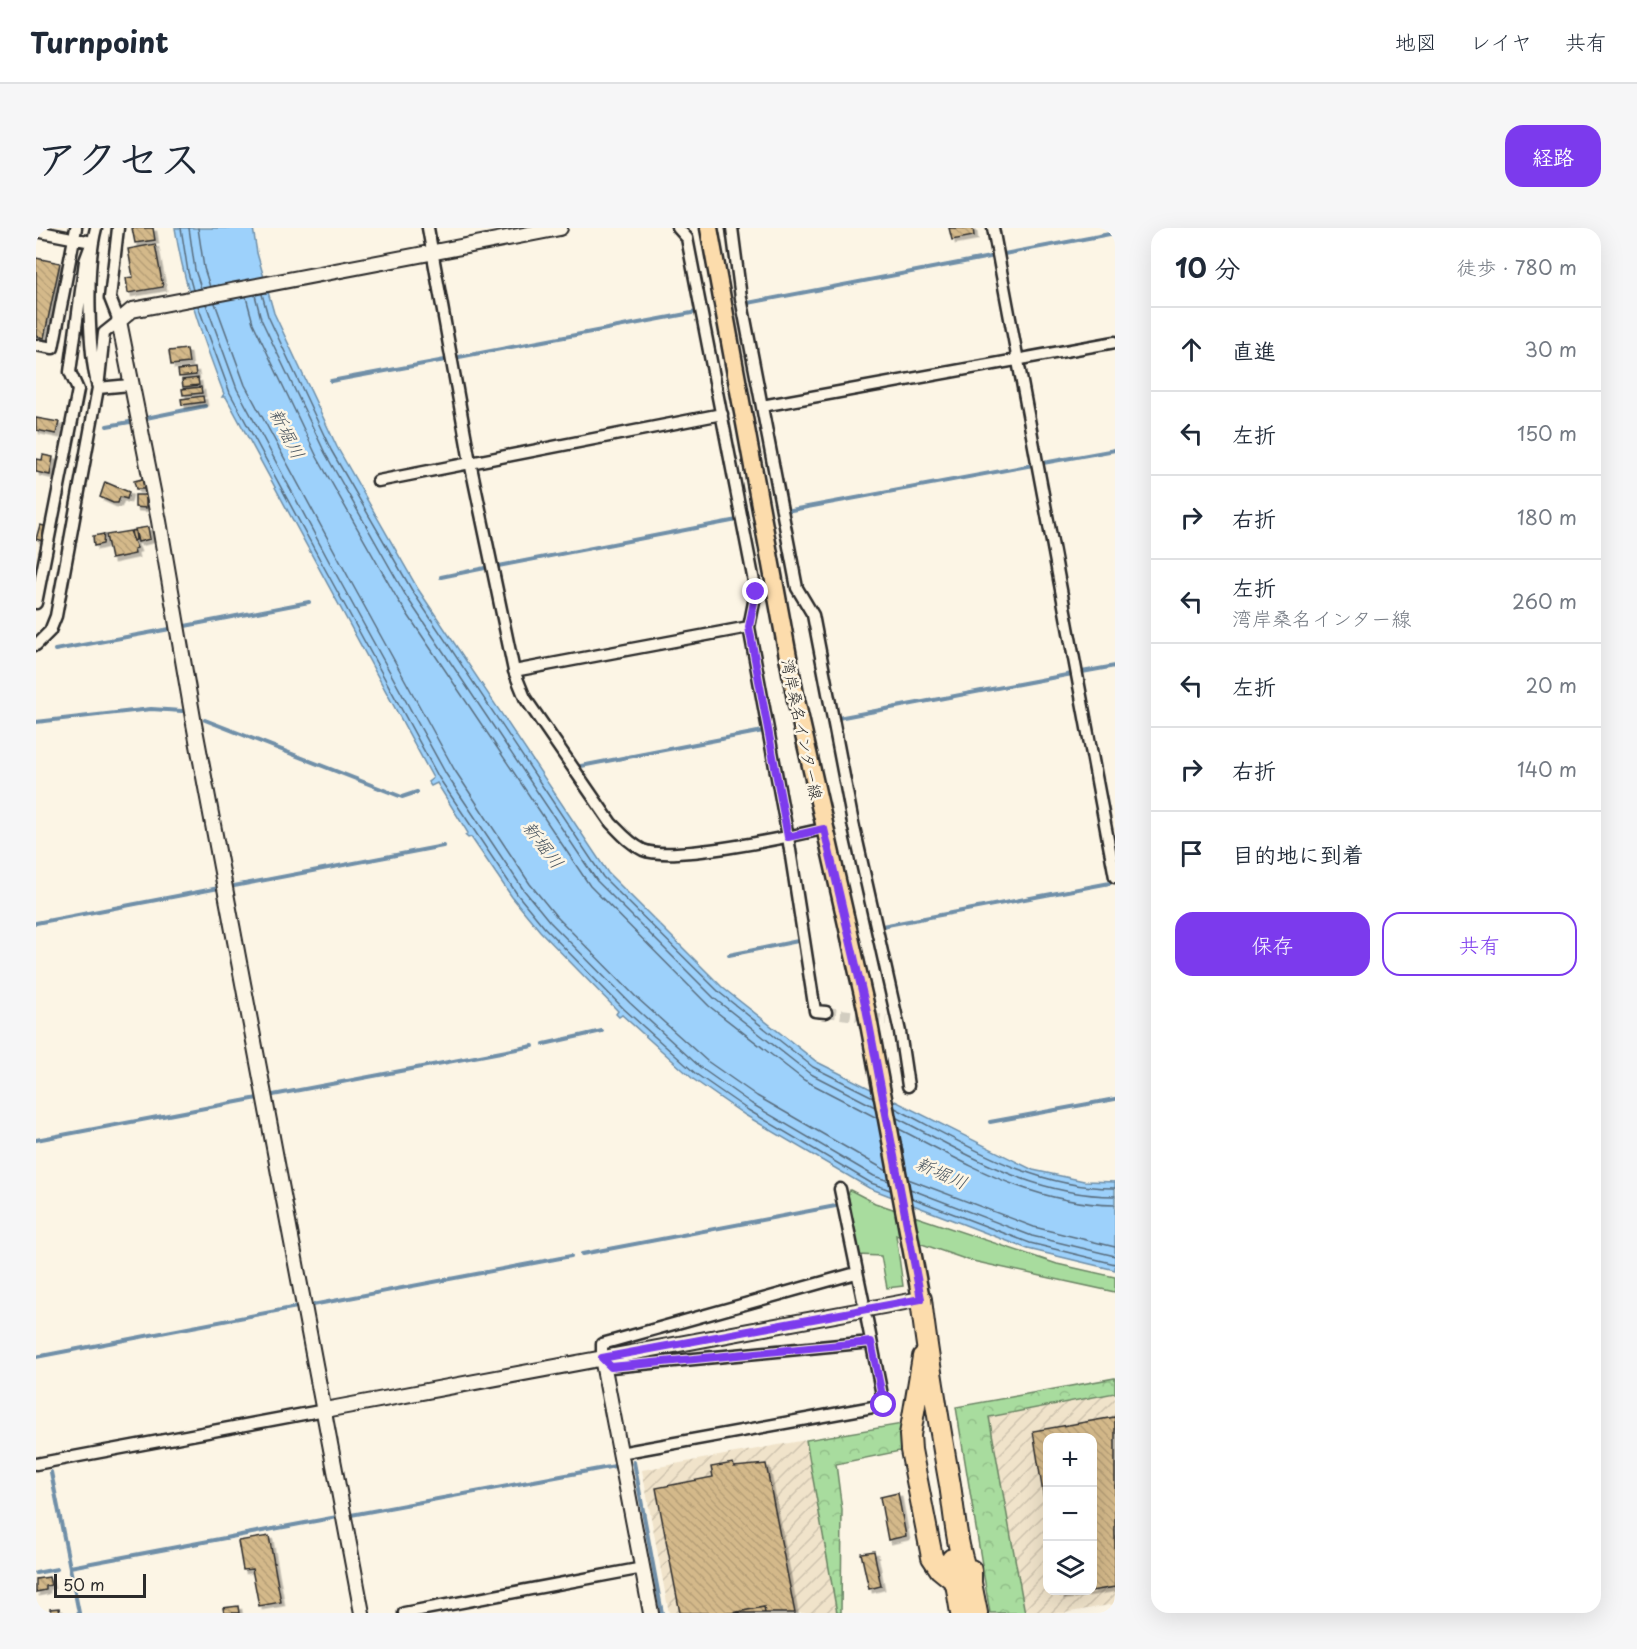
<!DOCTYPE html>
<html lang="ja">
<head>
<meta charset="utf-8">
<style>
	body { margin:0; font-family:"Playpen Sans","Klee One",sans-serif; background:#f6f6f7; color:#1f2937 }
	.controls { position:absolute; right:18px; bottom:18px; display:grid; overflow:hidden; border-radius:12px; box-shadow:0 6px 24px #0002 }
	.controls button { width:54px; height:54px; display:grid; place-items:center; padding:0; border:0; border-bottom:2px solid #e0e1e3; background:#fff; color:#1f2937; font:30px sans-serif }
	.scale { position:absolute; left:18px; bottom:15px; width:92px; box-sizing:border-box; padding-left:6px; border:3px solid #2b2b2b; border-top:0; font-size:16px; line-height:21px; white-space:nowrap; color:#2b2b2b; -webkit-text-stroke:4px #fcf5e5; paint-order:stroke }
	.stop { position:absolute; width:18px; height:18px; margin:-14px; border:4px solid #7c3aed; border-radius:50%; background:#fff }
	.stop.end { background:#7c3aed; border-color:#fff; box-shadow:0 2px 6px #0008 }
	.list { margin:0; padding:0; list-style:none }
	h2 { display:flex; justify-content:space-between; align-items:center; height:78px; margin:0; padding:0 24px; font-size:26px }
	h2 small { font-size:20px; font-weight:400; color:#747a83 }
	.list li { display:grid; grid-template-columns:39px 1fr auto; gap:18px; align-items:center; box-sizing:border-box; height:84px; padding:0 24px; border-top:2px solid #e0e1e3 }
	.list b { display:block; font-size:22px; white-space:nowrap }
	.list p { margin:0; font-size:20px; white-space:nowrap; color:#747a83 }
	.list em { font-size:20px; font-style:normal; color:#747a83 }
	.actions { display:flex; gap:12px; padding:18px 24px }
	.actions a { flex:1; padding:14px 0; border:2px solid #7c3aed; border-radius:18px; text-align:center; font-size:21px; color:#7c3aed }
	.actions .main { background:#7c3aed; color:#fff }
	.icon { flex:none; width:33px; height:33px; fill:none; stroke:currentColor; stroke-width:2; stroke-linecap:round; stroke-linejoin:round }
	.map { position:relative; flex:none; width:1079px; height:1385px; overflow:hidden; border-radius:18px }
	header { display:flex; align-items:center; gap:36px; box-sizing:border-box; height:84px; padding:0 30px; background:#fff; border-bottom:2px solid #e0e1e3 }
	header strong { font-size:28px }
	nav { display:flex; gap:33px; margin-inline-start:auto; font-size:21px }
	.intro { display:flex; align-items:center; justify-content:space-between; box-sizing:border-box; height:144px; padding:0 36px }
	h1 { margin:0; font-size:42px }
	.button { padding:15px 27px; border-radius:18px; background:#7c3aed; color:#fff; font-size:21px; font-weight:700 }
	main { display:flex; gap:36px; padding:0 36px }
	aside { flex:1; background:#fff; border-radius:18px; box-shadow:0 6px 24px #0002 }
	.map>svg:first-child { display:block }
</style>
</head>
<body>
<header>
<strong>Turnpoint</strong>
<nav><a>地図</a><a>レイヤ</a><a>共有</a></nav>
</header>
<div class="intro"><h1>アクセス</h1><a class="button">経路</a></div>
<main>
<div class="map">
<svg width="1079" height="1385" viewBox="0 0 1079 1385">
	<defs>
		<pattern id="industrial-furrows" width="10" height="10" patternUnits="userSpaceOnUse" patternTransform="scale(1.5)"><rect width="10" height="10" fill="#f0e3ca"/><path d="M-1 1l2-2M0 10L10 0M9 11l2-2" fill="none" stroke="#cec3ae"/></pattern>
		<pattern id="forest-crowns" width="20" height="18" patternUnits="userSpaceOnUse" patternTransform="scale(1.5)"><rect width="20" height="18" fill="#a8dc9e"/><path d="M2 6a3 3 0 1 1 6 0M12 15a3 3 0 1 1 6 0" fill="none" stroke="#91bd88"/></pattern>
		<pattern id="building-back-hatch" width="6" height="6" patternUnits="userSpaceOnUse" patternTransform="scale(1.5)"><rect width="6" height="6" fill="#d4b98a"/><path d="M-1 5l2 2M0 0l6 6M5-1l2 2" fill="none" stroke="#b69f77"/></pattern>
		<filter id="shadow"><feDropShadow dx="3.5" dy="3.5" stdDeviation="0" flood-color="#0004"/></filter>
	</defs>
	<rect width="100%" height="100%" fill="#fcf5e5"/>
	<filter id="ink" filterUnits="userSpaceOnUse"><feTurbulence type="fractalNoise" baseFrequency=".0167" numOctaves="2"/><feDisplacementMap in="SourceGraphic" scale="12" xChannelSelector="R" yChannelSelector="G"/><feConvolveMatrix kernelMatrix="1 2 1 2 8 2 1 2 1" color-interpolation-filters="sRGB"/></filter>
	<g filter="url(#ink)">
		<!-- industrial -->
		<path fill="url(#industrial-furrows)" fill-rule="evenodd" d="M1079,1165V1376L1029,1385H989L953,1189ZM1011,1210H1056V1362H1011Z
			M770,1212L801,1385H633L606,1242Z"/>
		<!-- grass -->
		<path fill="#a8dc9e" stroke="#6a8464" stroke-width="1.5" d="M814,962L839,975L1021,1036L1079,1049V1064L932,1032L860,1007L867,1058L851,1060L845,1028L822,1027L812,967Z"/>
		<!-- forest -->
		<path fill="url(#forest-crowns)" stroke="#6a8464" stroke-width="1.5" d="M1079,1150V1165L953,1189L989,1385H954L920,1179Z
			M866,1196L869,1222L800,1236L806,1282L805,1385H801L770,1212Z"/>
		<!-- water -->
		<path fill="#9dd1fb" stroke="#6f8fa8" stroke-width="1.5" d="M139,0H217L221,25L238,85L301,219L382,361L572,645L687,760L781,834L997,942L1048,953L1079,954V1042L992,1021L833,960L709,887L657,851L586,787L583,789L580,786L582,783L504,703L476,669L435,609L432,610L429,607L432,605L401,555L395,558L392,554L397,550L190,169H186L188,166C167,111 148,58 139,0Z"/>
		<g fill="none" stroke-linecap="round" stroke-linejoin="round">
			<!-- shore -->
			<path stroke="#596d7e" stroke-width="1.5" d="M145,0L152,44L157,62
				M153,0L159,42L165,60
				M162,0L168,40L174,59
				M226,66L232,88L295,222L377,364L567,649L684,765L777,839L837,869
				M219,67L225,91L289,225L370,368L561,653L679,771L773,845L839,879
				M210,69L217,95L281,229L362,372L554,658L673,778L768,852L841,890
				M179,75L209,157L314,352L418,541L494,656L520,688L600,769L671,833L721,868L851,943
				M170,76L201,161L295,337L410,546L487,661L514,694L594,775L665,840L716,876L838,948L853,953
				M162,78L194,165L289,341L403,550L481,666L508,699L588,781L660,846L712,882L835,955L854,962
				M859,880C929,916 998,961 1079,960
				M861,890C932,926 996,968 1079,968
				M863,901C934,937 996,976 1079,977
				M872,951L998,999L1079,1019
				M874,961L996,1008L1079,1028
				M876,970L994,1015L1079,1036"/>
			<!-- stream -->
			<path stroke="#6f8fa8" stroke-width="4" d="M968,26L1079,5
				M712,75L954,29
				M423,129L661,84
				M295,153L409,132
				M110,190L169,178
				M71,198L94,194
				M1007,235L1079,222
				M750,283L997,237
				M462,338L701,292
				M405,349L449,340
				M149,398L273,374
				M19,422L134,401
				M1046,444L1079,438
				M802,490L1036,446
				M169,492L366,569L381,564
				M0,494L115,481L146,483
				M545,538L727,503
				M198,658L407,618
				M0,695L183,660
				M846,698L1074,655
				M693,727L762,713
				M508,816L566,803
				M237,867L497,818
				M954,894L1079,871
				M0,912L222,870
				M546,1026L805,977
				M276,1077L535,1028
				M0,1129L261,1079
				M598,1234L626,1385
				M15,1244L43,1385
				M315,1287L579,1238
				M34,1339L301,1289
				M0,1345L21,1341"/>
		</g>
		<!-- building -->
		<path fill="url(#building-back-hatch)" stroke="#2b2b2b" stroke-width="1.5" filter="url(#shadow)" d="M96,0H117L119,12L99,15Z
			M913,0H937L938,8L916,12Z
			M119,16L127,59L92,65L90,50L97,49L92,21Z
			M0,30L24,35L8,110L0,108Z
			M151,121L153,135L135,137L133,123Z
			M159,140L160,147L143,149L142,142Z
			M162,150L163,157L147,159L146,152Z
			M165,159L166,165L147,167L146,161Z
			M167,168L168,174L146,177L145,171Z
			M0,190L23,194L20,206L0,202Z
			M7,227L17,229L14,247L0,244V231L6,232Z
			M106,251L109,261H100L98,253Z
			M69,254L93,264L91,271L84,269L82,275H77L64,269Z
			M99,267H110V280L99,279Z
			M4,297L13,299L10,314L0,311Z
			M112,299L114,311L102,314L99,301Z
			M99,302L100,312L97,313L95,303Z
			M94,303L101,320L98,321L99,326L75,331L70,307Z
			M68,306L67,316L58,318L57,308Z
			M1079,1189V1359L1025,1368L1024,1362H1056V1210H1011V1290L997,1203Z
			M697,1235L698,1239L730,1236L759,1385H729L728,1379L695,1385H644L620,1260L677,1249L675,1239Z
			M862,1265L870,1308L852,1312L844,1269Z
			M233,1308L245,1374L223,1378L216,1341L207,1342L202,1313Z
			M838,1323L845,1358L833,1361L825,1325Z
			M13,1349L15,1357L10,1358V1362L0,1364V1351Z
			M202,1378L203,1385H188L187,1380Z
			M728,1379L729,1385H696Z
			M23,1380L24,1385H15L14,1381Z"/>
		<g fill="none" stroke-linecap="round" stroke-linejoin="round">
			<!-- minor-tunnel -->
			<path stroke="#d2cdc0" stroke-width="10" stroke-dasharray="10 5" stroke-linecap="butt" d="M790,784L850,792"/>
			<!-- minor casing -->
			<g stroke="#2b2b2b" stroke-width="15">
				<path id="minor" d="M60,0C50,37 52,123 62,160L94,157
					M392,0L434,234L478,443L489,470L575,595C584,604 594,616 607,622C636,634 753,609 787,601
					M642,0L651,10L720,364L713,399L752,609L779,783L790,784
					M696,0L705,70L761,360L777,387L817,595L864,804L872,858
					M957,0L1079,649
					M0,3L56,14L49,33L34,144L42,162L0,375
					M0,117L17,120L40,0
					M726,178L1079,114
					M342,253L686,186
					M0,417L14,403L20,388L62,160L68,105L83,93L74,70L82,0
					M478,443L713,399
					M804,961L827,1072
					M820,1045L566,1116V1130L575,1139L835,1114
					M584,1225L848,1177L831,1092
					M0,1236L289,1182
					M368,1385L607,1340"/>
			</g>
			<!-- tertiary casing -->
			<g stroke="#2b2b2b" stroke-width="18">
				<path id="tertiary" d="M566,1130L615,1385
					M289,1182L885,1071
					M326,1385L158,496L123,293L83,93L96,82L524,0"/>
			</g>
			<!-- primary casing -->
			<g stroke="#2b2b2b" stroke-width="21">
				<path id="primary" d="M673,0L760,472L830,780L885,1071"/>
			</g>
			<!-- motorway casing -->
			<g stroke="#2b2b2b" stroke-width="24">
				<path id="motorway" d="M885,1071C892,1134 903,1195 914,1257C919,1289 921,1326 935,1355
					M887,1129L874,1207L875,1222L896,1329L904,1341L920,1354
					M916,1331L925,1385
					M935,1342V1355L941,1385"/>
			</g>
			<!-- minor -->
			<use href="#minor" stroke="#fcf5e5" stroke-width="10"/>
			<!-- tertiary -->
			<use href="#tertiary" stroke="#fcf5e5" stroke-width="14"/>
			<!-- primary -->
			<use href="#primary" stroke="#fcdcac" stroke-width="16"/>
			<!-- motorway -->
			<use href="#motorway" stroke="#fcdcac" stroke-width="20"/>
		</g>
	</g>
	<g fill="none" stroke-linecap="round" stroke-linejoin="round" filter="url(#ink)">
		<!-- route -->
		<path stroke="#7c3aed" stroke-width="8" d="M720,364L713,399L752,609L788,601L830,780L885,1071L566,1130L575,1139L835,1114L848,1177"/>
	</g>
	<g text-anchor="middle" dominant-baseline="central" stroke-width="5" stroke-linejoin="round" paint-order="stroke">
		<!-- street labels -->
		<g font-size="16" fill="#2b2b2b" stroke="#fcf5e5">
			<text transform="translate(767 501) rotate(78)">湾岸桑名インター線</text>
		</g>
		<!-- water labels -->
		<g font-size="18" font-style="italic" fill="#48545f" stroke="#fcf5e5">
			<text transform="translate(252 205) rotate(63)">新堀川</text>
			<text transform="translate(508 616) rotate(53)">新堀川</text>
			<text transform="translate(906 944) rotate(24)">新堀川</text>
		</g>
	</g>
</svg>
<div class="controls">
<button>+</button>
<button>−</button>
<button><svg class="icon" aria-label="layers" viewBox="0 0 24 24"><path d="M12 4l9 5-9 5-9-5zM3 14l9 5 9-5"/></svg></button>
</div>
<div class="scale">50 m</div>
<div class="stop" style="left:848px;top:1177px"></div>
<div class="stop end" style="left:720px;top:364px"></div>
</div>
<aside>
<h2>10 分<small>徒歩 · 780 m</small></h2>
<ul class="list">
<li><svg class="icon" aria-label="ahead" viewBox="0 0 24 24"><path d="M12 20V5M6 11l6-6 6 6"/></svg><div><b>直進</b></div><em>30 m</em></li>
<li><svg class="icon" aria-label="left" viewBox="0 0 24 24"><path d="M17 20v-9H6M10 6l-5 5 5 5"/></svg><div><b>左折</b></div><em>150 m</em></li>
<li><svg class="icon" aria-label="right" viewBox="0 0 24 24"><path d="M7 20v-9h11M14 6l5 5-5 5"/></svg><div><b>右折</b></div><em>180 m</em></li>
<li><svg class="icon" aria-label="left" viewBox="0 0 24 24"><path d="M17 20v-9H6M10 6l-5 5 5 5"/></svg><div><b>左折</b><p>湾岸桑名インター線</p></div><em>260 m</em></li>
<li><svg class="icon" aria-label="left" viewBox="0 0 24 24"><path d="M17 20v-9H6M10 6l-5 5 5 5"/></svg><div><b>左折</b></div><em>20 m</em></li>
<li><svg class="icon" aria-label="right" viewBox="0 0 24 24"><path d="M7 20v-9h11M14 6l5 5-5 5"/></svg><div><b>右折</b></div><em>140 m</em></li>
<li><svg class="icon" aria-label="arrive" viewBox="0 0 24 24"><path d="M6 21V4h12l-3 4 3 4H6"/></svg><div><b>目的地に到着</b></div></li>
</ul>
<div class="actions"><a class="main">保存</a><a>共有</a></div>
</aside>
</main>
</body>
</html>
